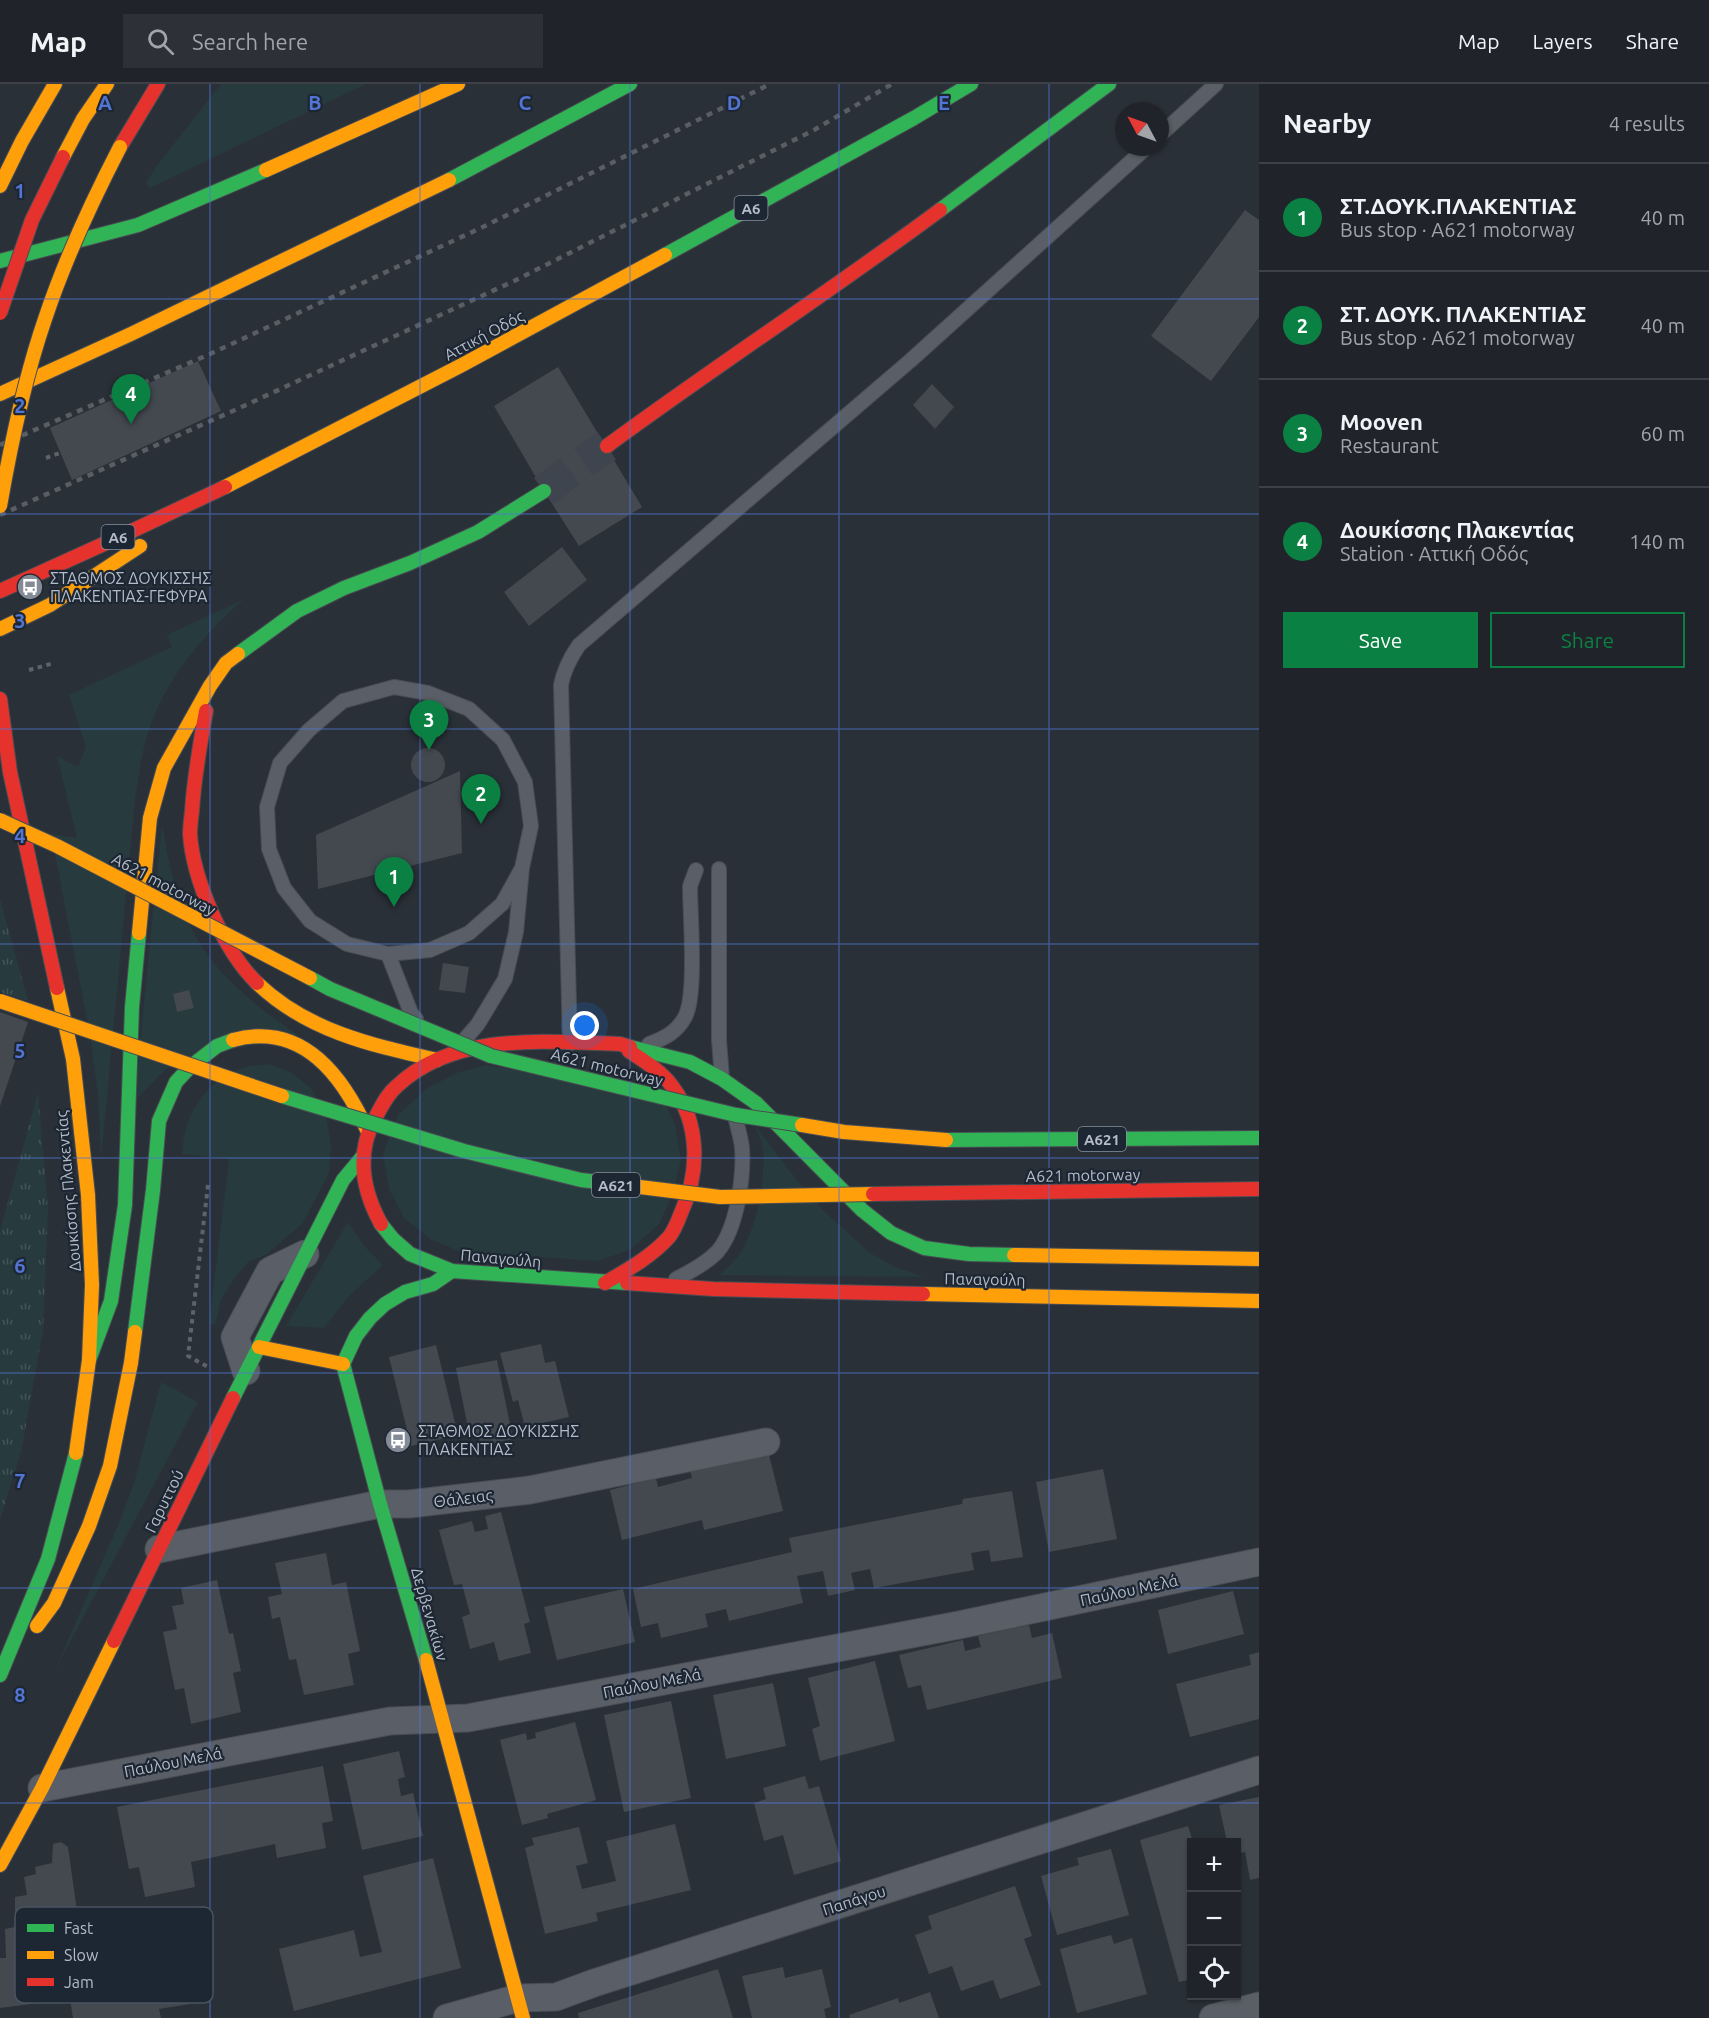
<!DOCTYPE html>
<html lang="en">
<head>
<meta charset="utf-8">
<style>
	body { margin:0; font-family:Ubuntu,sans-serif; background:#2d3036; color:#f1f3f6 }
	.controls { position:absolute; right:18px; bottom:18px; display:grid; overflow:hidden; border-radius:0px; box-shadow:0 2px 4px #0004 }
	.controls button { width:54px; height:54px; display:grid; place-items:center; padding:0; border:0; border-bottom:2px solid #3d4147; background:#20242a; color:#f1f3f6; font:30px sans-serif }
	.compass { position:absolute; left:1115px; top:18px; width:54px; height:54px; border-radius:50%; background:#20242a; box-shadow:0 2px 4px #0004; rotate:311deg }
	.you { position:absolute; left:585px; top:942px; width:21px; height:21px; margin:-15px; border:4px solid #fff; border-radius:50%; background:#1a73e8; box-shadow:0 0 0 9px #1a73e833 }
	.badge { display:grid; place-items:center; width:39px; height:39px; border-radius:50%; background:#0b8043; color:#fff; font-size:20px; font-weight:700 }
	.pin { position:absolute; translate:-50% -50px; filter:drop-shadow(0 2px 3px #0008) }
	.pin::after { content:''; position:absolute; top:32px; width:21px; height:18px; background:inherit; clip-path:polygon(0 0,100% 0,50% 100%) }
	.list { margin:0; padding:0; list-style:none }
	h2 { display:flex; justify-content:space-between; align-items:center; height:78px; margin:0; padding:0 24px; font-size:26px }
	h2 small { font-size:20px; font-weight:400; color:#a2a4a8 }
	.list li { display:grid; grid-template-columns:39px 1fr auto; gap:18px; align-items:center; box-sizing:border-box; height:108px; padding:0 24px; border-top:2px solid #3d4147 }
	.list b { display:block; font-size:22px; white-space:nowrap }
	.list p { margin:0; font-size:20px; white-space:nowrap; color:#a2a4a8 }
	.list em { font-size:20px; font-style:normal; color:#a2a4a8 }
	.actions { display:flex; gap:12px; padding:18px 24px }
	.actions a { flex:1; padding:14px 0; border:2px solid #0b8043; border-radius:0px; text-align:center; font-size:21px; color:#0b8043 }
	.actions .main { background:#0b8043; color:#fff }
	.icon { flex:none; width:33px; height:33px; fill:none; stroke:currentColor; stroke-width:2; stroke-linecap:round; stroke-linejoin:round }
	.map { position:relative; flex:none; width:1259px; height:1934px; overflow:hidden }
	header { display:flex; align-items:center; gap:36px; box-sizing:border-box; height:84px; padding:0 30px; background:#20242a; border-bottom:2px solid #3d4147 }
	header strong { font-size:28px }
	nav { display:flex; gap:33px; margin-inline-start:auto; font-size:21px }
	.search { width:420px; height:54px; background:#2d3036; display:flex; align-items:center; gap:15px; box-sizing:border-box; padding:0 21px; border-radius:0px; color:#a2a4a8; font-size:22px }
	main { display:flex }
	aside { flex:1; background:#20242a }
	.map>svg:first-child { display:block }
</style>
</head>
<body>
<header>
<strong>Map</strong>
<div class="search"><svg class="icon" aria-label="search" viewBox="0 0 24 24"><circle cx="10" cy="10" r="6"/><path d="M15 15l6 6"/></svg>Search here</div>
<nav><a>Map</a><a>Layers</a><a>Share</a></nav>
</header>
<main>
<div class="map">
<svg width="1259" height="1934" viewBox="0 0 1259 1934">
	<defs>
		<pattern id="park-tufts" width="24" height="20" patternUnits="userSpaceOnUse" patternTransform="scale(1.5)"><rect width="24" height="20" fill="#273a3e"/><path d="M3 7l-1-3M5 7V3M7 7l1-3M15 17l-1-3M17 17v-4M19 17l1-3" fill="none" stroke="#445559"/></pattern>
	</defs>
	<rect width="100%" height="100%" fill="#2a3038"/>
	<!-- grass -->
	<path fill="#273a3e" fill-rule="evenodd" d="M221,0H366L150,104L146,99L158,80Z
		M244,515C205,550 170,589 151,640C142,664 139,691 135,716L101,1076L98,1010L90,951L51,750L77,754L57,672L78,683L86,663L69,611L172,563L167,551Z
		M162,740C168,775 175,813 192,845C215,891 257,923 298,951L178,976L161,990L134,1018ZM189,906L194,924L177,928L173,910Z
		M269,980L292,989L311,1004L326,1032L331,1061L329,1089L303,1139L266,1171L249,1177L234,1194L221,1216L215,1241L209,1240L229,1075L182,1070C183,1063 183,1054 185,1047C193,1018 216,990 246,983C253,981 262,981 269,980Z
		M486,981L660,1010L675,1040L681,1076L671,1115L659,1140L630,1166L597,1177L461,1168L430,1155L404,1134L389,1105L383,1070L398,1031L426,1005L456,989Z
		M755,1041L803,1104L824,1127L870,1169L895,1183L924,1193L719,1191C725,1186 731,1181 736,1175C756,1150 765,1099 763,1068C762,1059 758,1049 755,1041Z
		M348,1138L364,1162L383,1181L348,1213L324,1244L286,1242Z
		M161,1298L198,1318L55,1586L119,1439L134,1399Z"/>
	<!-- park -->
	<path fill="url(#park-tufts)" d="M0,815L28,917L0,908Z
		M38,1009L48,1125L43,1246L21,1368L0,1435V1147Z"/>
	<!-- building -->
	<path fill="#444950" d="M1245,126L1259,136V233L1211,297L1151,252Z
		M198,277L221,327L72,396L50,344Z
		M558,283L642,423L579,462L544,407L494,322Z
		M932,300L954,323L935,345L913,321Z
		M562,463L587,496L529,542L504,508Z
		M411 681a17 17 0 1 1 34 0a17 17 0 1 1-34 0Z
		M460,687L462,769L318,805L316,751Z
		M443,879L469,883L465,909L439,906Z
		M189,906L194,924L177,928L173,910Z
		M0,928L28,938L0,1022Z
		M541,1260L545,1279L555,1277L569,1333L525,1343L518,1316L513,1318L500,1269Z
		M436,1261L458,1351L411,1362L389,1273Z
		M497,1276L513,1355L480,1362L479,1352L470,1354L456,1284Z
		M768,1367L783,1427L704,1446L702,1436L622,1456L610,1406L656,1394L658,1403L692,1394L690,1386Z
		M1103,1385L1117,1455L1049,1468L1036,1398Z
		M1012,1407L1023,1473L991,1478L989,1466L971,1469L974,1486L874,1504L870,1485L851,1489L855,1506L828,1512L823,1487L797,1492L803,1519L729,1537L726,1525L705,1530L708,1543L661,1554L658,1539L641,1543L633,1505L792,1468L789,1454L962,1420L963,1415Z
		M501,1428L530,1538L524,1540L531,1569L499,1577L494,1558L470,1565L462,1533L470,1530L462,1500L454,1501L439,1446L472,1437L475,1448L488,1445L485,1432Z
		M326,1469L332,1501L346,1498L360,1567L348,1570L354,1601L304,1611L296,1575L289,1576L280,1533L272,1535L268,1513L282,1510L275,1479Z
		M217,1496L229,1550L233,1549L241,1587L233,1589L241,1628L191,1640L184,1604L175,1606L163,1548L177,1545L172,1522L184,1520L181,1504Z
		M623,1505L635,1558L557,1576L544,1523Z
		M1233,1507L1244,1550L1168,1570L1158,1526Z
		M1029,1541L1032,1554L1052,1549L1062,1594L927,1626L921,1601L908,1604L899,1571L963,1556L965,1567L981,1563L978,1552Z
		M1259,1568V1635L1190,1653L1176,1600L1251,1581L1249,1571Z
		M875,1577L895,1657L820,1677L812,1645L820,1642L808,1594Z
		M773,1599L786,1662L726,1675L713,1611Z
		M671,1617L691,1714L624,1728L604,1631Z
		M575,1638L596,1716L547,1730L548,1734L522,1741L500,1656L526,1649L527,1656L536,1654L535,1649Z
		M399,1667L405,1693L398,1695L401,1712L413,1709L423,1752L362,1766L343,1680Z
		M323,1682L333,1737L322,1739L326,1764L277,1774L275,1760L191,1778L195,1803L145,1813L139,1783L129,1785L117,1723Z
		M805,1692L809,1705L819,1702L841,1777L794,1791L783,1751L764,1757L754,1719L766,1715L763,1704Z
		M1259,1713V1794L1250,1796L1245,1768L1236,1770V1758H1227L1219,1721Z
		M675,1740L691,1806L596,1829L598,1837L545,1850L525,1764L534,1761L532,1754L579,1743L588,1779L576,1782L582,1805L616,1797L606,1757Z
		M1188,1742L1193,1758L1192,1895L1179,1898L1140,1756Z
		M61,1758L68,1763L78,1834L107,1826L113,1872L58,1881V1895L68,1896L70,1915L0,1924V1874H6L5,1845L15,1843V1813L27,1811L24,1793L36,1790L35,1783L52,1779L53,1760Z
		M1111,1765L1129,1831L1057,1851L1041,1792L1079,1781L1077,1774Z
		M433,1774L461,1884L294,1927L279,1865L354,1846L360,1873L382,1868L363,1792Z
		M1015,1802L1032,1852L1024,1855L1041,1901L1000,1915L993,1896L961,1907L952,1882L929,1890L915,1851L932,1845L928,1832Z
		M177,1842L190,1920L159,1925L161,1934H73L70,1915L154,1898L146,1847Z
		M1111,1851L1114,1860L1132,1854L1147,1910L1077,1929L1060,1865Z
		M783,1883L785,1894L822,1885L831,1923L824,1925L826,1934H752L742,1892Z
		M718,1885L733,1934H579L578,1929Z
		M930,1908L939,1934H850L849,1931L898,1914L899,1919Z"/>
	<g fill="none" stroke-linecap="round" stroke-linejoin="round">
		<!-- highway-tunnel -->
		<path stroke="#3f454e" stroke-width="33" stroke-dasharray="33 16" stroke-linecap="butt" d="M544,407L574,384L607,362"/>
		<!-- lane casing -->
		<g stroke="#484c53" stroke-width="16">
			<path id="lane" d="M1160,51L1216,0
				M719,785V956L722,994
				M388,870L411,929L416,935
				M570,960L561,601C564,585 570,574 579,561L911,276L1147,63
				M649,960C665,954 677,948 685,933C697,911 690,830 690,802L696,786
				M460,961L478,940L505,895L516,848L522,784L531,742L525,698L503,656L469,625L428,609L394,603L343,617L309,646L280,679L267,723L269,765L284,804L310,837L347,860L388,870L430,866L469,849L502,820L522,784
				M676,1195C690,1188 707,1179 718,1167C737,1144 744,1093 742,1064C741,1053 737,1042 735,1032"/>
		</g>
		<!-- street casing -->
		<g stroke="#484c53" stroke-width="29">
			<path id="street" d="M246,1287L235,1253L270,1187L305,1170
				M159,1465L380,1420H409L530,1406L766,1358
				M42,1704L390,1637L468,1634L959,1541L1259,1478
				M447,1934L518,1914L556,1913L594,1899L1259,1686
				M1213,1934L1259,1922"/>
		</g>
		<!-- fast casing -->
		<g stroke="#484c53" stroke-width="16">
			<path id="fast" d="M449,96L630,0
				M940,126L1109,0
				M665,171L914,34L971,0
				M0,177L138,141L266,86
				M238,570L297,527L344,504L410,479L478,448L544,407
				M630,963L690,978L722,995L756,1019L862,1126L891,1149L924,1164L969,1170L1014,1171
				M946,1056L1259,1054
				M381,1140L393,1155L410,1170L452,1187L627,1199
				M135,1248L153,1106L159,1037L176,998L190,983L217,962L233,956
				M89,1276L111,1217L125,1121L132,923L139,849
				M233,1314L343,1096L363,1072
				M426,1576L380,1420L343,1280L356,1252L370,1234L385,1220L405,1208L433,1200L452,1187
				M0,1591L48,1475L76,1369"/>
		</g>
		<!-- slow casing -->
		<g stroke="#484c53" stroke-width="16">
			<path id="slow" d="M63,73L83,35L107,0
				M266,86L458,0
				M0,102L22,57L55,0
				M0,310L131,250L449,96
				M225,403L462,281L665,171
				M0,545L50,521L140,462
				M139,849L150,734L164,684L210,602L226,579L238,570
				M257,899C307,947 371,961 437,976
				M57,904L73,975L88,1111L92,1201L89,1276L76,1369
				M233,956C303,937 343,992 368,1048
				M1014,1171L1259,1175
				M923,1210L1259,1217
				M259,1263L343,1280
				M37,1542L54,1519L89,1442L110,1382L131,1279L135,1248
				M426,1576L523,1934
				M0,1781L42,1704L114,1557"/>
		</g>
		<!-- jam casing -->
		<g stroke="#484c53" stroke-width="16">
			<path id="jam" d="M120,63L158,0
				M607,362C717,281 831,207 940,126
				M0,507L117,454L225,403
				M0,615L10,688L57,904
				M206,627C200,660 194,694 192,727C191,735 190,743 190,750C193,796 224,867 257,899
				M381,1140C363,1107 356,1071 374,1036C381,1024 386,1011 397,1002C455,947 547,958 620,960L630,963
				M605,1199C627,1186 651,1173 669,1153C674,1147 678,1137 681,1129C700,1088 700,1039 672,1002C661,987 644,977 629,967
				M627,1199L713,1205L923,1210
				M114,1557L233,1314"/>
		</g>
		<!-- path -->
		<path stroke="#5d636a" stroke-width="4" stroke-dasharray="4.5 4.5" stroke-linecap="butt" d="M46,374L60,369
			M29,586L54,579
			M208,1101L188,1272L210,1284"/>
		<!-- lane -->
		<use href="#lane" stroke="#5a5e66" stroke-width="14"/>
		<!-- street -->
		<use href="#street" stroke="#5a5e66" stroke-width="27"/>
		<!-- fast -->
		<use href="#fast" stroke="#30b455" stroke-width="14"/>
		<!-- slow -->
		<use href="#slow" stroke="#ff9f0a" stroke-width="14"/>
		<!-- jam -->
		<use href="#jam" stroke="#e5322d" stroke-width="14"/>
		<!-- rail -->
		<path stroke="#595d64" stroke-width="4.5" stroke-dasharray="6 6" stroke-linecap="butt" d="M0,361L210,270L485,142L770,0
			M0,431L235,326L514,197L814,46L892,0"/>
		<!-- fast-bridge casing -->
		<g stroke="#484c53" stroke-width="16" stroke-linecap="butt">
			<path id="fast-bridge" d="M310,894L330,905L491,972L736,1031L802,1041
				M282,1012L464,1067L581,1096L616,1100"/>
		</g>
		<!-- slow-bridge casing -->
		<g stroke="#484c53" stroke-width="16" stroke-linecap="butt">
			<path id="slow-bridge" d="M0,422C11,359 24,296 45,235C65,175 91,119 120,63
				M0,736L57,762L310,894
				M0,917L282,1012
				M802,1041L844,1048L946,1056
				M616,1100L720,1113L873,1110"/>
		</g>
		<!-- jam-bridge casing -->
		<g stroke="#484c53" stroke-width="16" stroke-linecap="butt">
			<path id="jam-bridge" d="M0,229L32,136L63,73
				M873,1110L1259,1105"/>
		</g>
		<!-- fast-bridge -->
		<use href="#fast-bridge" stroke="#30b455" stroke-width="14"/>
		<!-- slow-bridge -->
		<use href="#slow-bridge" stroke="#ff9f0a" stroke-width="14"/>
		<!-- jam-bridge -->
		<use href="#jam-bridge" stroke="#e5322d" stroke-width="14"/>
	</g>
	<!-- grid -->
	<path fill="none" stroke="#5274d3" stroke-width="1.5" stroke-opacity="0.55" d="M210,0V1934M420,0V1934M630,0V1934M839,0V1934M1049,0V1934M0,215H1259M0,430H1259M0,645H1259M0,860H1259M0,1074H1259M0,1289H1259M0,1504H1259M0,1719H1259"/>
	<!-- icons -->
	<defs>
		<g id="bus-disc" transform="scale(1.35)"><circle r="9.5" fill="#848b96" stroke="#1d2633"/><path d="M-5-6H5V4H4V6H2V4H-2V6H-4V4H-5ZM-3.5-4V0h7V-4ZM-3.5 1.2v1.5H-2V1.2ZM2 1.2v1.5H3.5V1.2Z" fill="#fff"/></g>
	</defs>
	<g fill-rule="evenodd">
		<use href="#bus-disc" x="30" y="503"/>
		<use href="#bus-disc" x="398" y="1356"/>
	</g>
	<g text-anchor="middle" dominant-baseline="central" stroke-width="4.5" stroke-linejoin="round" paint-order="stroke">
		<!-- shield labels -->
		<g fill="#1d2633" stroke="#878f9c" stroke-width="1.5">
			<rect x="734.5" y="112" width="33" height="24" rx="4.5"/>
			<rect x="101.5" y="441" width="33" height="24" rx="4.5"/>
			<rect x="1078" y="1043" width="48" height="24" rx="4.5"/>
			<rect x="592" y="1089" width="48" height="24" rx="4.5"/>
		</g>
		<g font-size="15" font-weight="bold" fill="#b4bcc9">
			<text x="751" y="124">Α6</text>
			<text x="118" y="453">Α6</text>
			<text x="1102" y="1055">Α621</text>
			<text x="616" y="1101">Α621</text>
		</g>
		<!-- street labels -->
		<g font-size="16" fill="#b4bcc9" stroke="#1d2633">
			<text transform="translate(484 251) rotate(-28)">Αττική Οδός</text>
			<text transform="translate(164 800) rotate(28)">A621 motorway</text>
			<text transform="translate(607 983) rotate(14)">A621 motorway</text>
			<text transform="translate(1083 1091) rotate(-1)">A621 motorway</text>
			<text transform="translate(68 1107) rotate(-95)">Δουκίσσης Πλακεντίας</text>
			<text transform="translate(501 1174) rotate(5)">Παναγούλη</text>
			<text transform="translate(985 1195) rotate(1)">Παναγούλη</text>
			<text transform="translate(463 1414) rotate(-7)">Θάλειας</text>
			<text transform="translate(164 1417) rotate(-64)">Γαρυττού</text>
			<text transform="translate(1129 1506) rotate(-12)">Παύλου Μελά</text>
			<text transform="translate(430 1530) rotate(74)">Δερβενακίων</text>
			<text transform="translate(652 1599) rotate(-11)">Παύλου Μελά</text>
			<text transform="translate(173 1678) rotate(-11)">Παύλου Μελά</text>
			<text transform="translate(854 1816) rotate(-18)">Παπάγου</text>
		</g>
		<!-- poi labels -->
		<g font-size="16" fill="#b4bcc9" stroke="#1d2633" text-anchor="start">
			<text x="50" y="494">ΣΤΑΘΜΟΣ ΔΟΥΚΙΣΣΗΣ<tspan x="50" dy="18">ΠΛΑΚΕΝΤΙΑΣ-ΓΕΦΥΡΑ</tspan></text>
			<text x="418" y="1347">ΣΤΑΘΜΟΣ ΔΟΥΚΙΣΣΗΣ<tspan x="418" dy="18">ΠΛΑΚΕΝΤΙΑΣ</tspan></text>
		</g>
	</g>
	<!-- legend -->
	<rect x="15" y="1823" width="198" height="96" rx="9" fill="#1d2633" stroke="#4a5360" stroke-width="1.5"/>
	<rect x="27" y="1840" width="27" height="8" fill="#30b455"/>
	<rect x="27" y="1867" width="27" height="8" fill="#ff9f0a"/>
	<rect x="27" y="1894" width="27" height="8" fill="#e5322d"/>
	<g font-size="16" fill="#b4bcc9">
		<text x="64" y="1850">Fast</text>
		<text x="64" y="1877">Slow</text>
		<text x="64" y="1904">Jam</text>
	</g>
	<g font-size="20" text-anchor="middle" font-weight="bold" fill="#5274d3" stroke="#1d2633" stroke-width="4.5" stroke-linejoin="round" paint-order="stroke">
		<text x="105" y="26">A</text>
		<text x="315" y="26">B</text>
		<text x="525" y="26">C</text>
		<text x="734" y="26">D</text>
		<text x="944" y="26">E</text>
		<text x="20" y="114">1</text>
		<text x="20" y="329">2</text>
		<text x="20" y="544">3</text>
		<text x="20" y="759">4</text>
		<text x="20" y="974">5</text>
		<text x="20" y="1189">6</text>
		<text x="20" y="1404">7</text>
		<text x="20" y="1618">8</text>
	</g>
</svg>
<div class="controls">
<button>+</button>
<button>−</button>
<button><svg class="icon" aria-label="locate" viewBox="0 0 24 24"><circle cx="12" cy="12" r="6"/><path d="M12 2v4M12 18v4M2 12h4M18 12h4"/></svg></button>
</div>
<svg class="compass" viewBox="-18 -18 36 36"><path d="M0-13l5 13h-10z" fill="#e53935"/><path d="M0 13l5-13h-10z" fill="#a2a4a8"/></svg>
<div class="you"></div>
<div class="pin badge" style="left:394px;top:823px">1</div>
<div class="pin badge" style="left:481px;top:740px">2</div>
<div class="pin badge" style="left:429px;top:666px">3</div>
<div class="pin badge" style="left:131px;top:340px">4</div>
</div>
<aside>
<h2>Nearby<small>4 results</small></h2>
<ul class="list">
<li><span class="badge">1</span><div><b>ΣΤ.ΔΟΥΚ.ΠΛΑΚΕΝΤΙΑΣ</b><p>Bus stop · A621 motorway</p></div><em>40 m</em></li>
<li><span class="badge">2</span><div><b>ΣΤ. ΔΟΥΚ. ΠΛΑΚΕΝΤΙΑΣ</b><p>Bus stop · A621 motorway</p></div><em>40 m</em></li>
<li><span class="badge">3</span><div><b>Mooven</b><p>Restaurant</p></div><em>60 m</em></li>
<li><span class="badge">4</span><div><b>Δουκίσσης Πλακεντίας</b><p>Station · Αττική Οδός</p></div><em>140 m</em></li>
</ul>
<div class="actions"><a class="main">Save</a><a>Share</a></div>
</aside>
</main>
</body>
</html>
